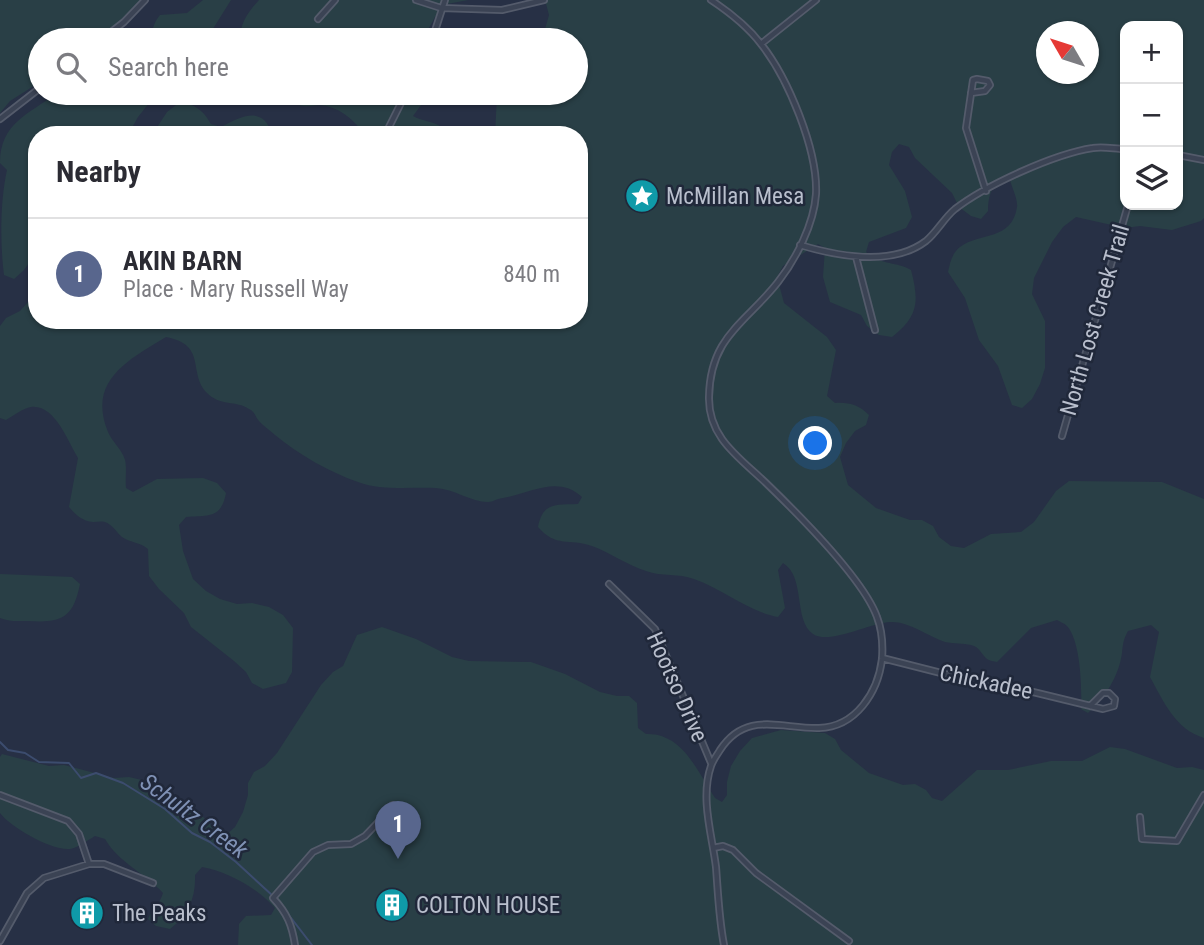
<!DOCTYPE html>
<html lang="en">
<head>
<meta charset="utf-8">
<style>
	body { margin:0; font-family:"Roboto Condensed",sans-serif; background:#f2f2f3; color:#2b2b33 }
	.controls { position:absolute; right:21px; top:21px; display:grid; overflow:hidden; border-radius:14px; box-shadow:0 2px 5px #0004 }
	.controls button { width:63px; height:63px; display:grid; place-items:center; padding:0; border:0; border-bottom:2px solid #e1e1e2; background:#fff; color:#2b2b33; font:35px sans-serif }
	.compass { position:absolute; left:1036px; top:21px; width:63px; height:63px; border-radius:50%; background:#fff; box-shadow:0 2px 5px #0004; rotate:309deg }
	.you { position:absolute; left:816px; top:444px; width:24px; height:24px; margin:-18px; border:5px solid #fff; border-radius:50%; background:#1a73e8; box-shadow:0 0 0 10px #1a73e833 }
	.badge { display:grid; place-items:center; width:46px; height:46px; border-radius:50%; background:#58668d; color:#fff; font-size:23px; font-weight:700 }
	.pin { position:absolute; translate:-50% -58px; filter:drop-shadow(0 2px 4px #0008) }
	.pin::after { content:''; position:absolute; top:37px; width:24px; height:21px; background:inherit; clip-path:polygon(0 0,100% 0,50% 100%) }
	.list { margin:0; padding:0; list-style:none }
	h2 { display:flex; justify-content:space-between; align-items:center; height:91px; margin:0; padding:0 28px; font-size:30px }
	h2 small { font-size:23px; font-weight:400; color:#7c7c81 }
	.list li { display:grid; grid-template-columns:46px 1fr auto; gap:21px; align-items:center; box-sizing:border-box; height:112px; padding:0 28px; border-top:2px solid #e1e1e2 }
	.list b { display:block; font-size:26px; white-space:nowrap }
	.list p { margin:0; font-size:23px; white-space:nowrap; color:#7c7c81 }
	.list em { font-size:23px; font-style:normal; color:#7c7c81 }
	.icon { flex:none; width:38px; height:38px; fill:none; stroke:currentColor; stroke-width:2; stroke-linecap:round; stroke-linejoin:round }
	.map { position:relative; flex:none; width:1204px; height:945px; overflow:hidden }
	.search { position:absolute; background:#fff; box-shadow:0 2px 5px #0004; left:28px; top:28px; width:560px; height:77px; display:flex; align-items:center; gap:18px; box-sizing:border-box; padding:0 24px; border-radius:38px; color:#7c7c81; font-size:26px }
	.panel { position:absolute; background:#fff; box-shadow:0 2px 5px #0004; left:28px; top:126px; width:560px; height:203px; border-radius:28px }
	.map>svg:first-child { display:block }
</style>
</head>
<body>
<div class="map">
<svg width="1204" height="945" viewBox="0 0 1204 945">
	<rect width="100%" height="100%" fill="#273045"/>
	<!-- green -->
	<path fill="#293f46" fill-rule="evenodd" d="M0,0H143L103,40H40V82L10,101L0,113Z
		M203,0H231L206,40H148C153,31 153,23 160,15L187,13Z
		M259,0H468L447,4L435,17L425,35L430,40H239C241,23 247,13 259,0Z
		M545,0H1204V218L1201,221L1172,230L1140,226L1125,228L1076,217L1063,227L1052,242L1034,278L1032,294L1045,321V368L1040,384L1032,399L1022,408L1012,405L998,366L979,340L965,298L948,272C950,263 952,253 960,247C980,232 1012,241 1017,207C1018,199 1012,188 1010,180L1000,177C991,188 988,197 988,211L981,219L971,216L959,207L952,193L915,158L909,147L899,144L892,152L889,165L905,191L912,217L906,228L869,242L866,252C882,266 895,261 911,270C919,301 919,316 892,337L879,335L867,326L861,315L830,302L823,277L825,248L818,244L783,266L777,277L784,303L827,337L836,350L827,396L835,403C849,402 859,405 869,415L866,425L855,431L846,443L840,457L848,485L876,508L910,520H922L933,526L939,537L951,546L964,548L991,534L1021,532L1034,522L1056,491L1069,481L1162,482L1204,499V738C1175,729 1164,702 1150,677L1159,632L1151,625L1128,631C1123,640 1123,644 1122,653C1119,676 1105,698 1088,713L1081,709C1082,690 1081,641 1067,626C1064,623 1060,622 1057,620L1031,628L997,662C994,661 990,661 987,659C981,654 980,647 971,645C963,643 954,644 945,642C928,636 908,621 890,622C870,623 829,645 813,634C793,620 806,577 783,563L778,570L785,608L778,617C747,611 723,589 694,579C678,573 662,577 646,571C627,565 611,553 592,546C569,538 556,548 538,527C543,502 555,505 578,504L582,497C558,475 531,493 503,498C498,498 493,502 488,502C471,502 454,489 436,488C411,487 382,491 358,482C329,472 298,454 275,435C270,430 263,426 259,421C255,416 255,412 249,409C236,400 220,407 206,392C188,371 207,345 166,337C128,360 87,381 108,432C112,442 122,449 125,460C127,468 125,479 126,488L133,492L157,479L203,478L217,483L226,493C221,519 209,515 186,517L179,525L183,551L193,579L206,591L220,599L237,604L252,603L269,607L283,615L293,628L292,672L286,683L263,689L252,683L246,672L234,661L191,627L184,613L159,589L149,576L148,549C140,542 131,543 122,537C116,532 113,525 105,522C101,521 97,522 93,522C82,521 76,515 69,507L78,458C68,442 55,404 31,407C23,408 13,416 6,420L0,418V326L6,318L20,311L37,292V320H579V135H530L531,131L524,127L511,135H495L497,95L498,93H576V40H542L549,15ZM1125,26H1178V205H1125ZM1046,32H1088V74H1046Z
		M57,93H157L138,117L128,135H37V252L24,270L14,279L4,275C0,244 0,201 7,170L0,163C0,123 29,114 57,93Z
		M273,93H430L413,116C422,121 431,121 440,126L442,135H360L361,130C351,117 338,107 320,105C314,105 309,107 303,106C292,104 283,98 273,93Z
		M180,102C196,105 203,110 211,124L221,127C240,117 264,104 272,135H152L167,112Z
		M0,574L72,577L80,584C73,619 61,623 28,621C17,621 10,622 0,618Z
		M382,627L416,639L452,657L469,661L531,662L565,674L600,692L617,696H629L637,703L638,728L646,734C683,733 697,771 715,798L722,802L727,795V782L731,766L740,751L752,738L781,730L825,733L835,739L841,750L869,773L903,785L915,784L926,790L932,798L942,801L977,770H1008L1051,761H1082L1110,747L1125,749L1177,768L1192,767L1204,770V945H238L239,924L246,916L271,915L275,908C257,888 229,872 202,867L195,875C196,898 188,915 170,929L156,926L148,919C152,909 160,904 163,893C145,873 119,863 105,839L95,836C88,840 78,848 70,849C52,851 10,827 0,813V757L2,754L49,766L64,765L114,778L129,777L146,781L181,799L209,822L215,833L225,836L235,827L243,812L248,795V783L254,772L265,766L277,753L321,685L333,672L343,666L357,635Z"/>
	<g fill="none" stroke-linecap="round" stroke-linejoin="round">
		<!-- stream -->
		<path stroke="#3c4c6e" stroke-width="2" d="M0,742L8,750L25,753L39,762L69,763L81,778L96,773L123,783L165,809L192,833L210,842L236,862L273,896
			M288,914L312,945"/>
		<!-- minor casing -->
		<g stroke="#545b6b" stroke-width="8">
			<path id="minor" d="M416,0L441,8L502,10L544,0
				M711,0C729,12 748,27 761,44C788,78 818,150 816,194C814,224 796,259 778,282C746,323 710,336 709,397C708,438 740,458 766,483C797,513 863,578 877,617C882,630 883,645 882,659C878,692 856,727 819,728C781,729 746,710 720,750C717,755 713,760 711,766C700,798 712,835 716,867C718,893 719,919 724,945
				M318,19L335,0
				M101,40L124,22L145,0
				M432,40L445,0
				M761,44L816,0
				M971,93L985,91L990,85L988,81L977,79L973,80L966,128L986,191
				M0,119L40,88
				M385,135L406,93
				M1178,155L1204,160
				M800,245C837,256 892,267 926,241C937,232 944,218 955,209C986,185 1054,154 1093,148C1103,146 1115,149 1125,149
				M856,257L875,330
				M1062,436L1128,205
				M609,584L655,629L711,763
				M882,658L1008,690L1033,692L1103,709L1114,706L1115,699L1109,693H1103L1090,706
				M0,795L68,821L79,834L89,864
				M1140,817L1142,839L1177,841L1204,795
				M713,848L723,846L733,850L756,873L849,941
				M0,941L27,893L44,878L89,864H104L153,883
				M295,945C292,925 287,913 273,898L313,852L328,845L351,844L365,836L386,814L390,819L397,820L400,818L402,811L399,807L393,805L388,808L386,814"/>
		</g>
		<!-- minor -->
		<use href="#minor" stroke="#3b4354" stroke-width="4.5"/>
	</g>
	<!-- icons -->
	<defs>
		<g id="sight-disc" transform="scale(1.75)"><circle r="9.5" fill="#0f9aa8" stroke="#20283a"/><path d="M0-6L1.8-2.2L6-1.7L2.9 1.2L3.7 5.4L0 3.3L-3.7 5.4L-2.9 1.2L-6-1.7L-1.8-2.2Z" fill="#fff"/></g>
		<g id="building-disc" transform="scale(1.75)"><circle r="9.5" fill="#0f9aa8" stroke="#20283a"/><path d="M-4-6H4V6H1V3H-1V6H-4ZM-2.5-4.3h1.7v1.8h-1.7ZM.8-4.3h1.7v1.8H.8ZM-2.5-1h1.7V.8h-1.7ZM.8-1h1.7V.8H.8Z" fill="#fff"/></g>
	</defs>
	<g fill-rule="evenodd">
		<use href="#sight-disc" x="642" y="196"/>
		<use href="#building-disc" x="392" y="905"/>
		<use href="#building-disc" x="87" y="913"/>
	</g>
	<g text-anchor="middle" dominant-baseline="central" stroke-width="5" stroke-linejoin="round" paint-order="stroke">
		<!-- poi labels -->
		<g font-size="23" fill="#b9bfcd" stroke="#20283a" text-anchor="start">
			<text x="666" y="196">McMillan Mesa</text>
			<text x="416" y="905">COLTON HOUSE</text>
			<text x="112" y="913">The Peaks</text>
		</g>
		<!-- street labels -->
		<g font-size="23" fill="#b9bfcd" stroke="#20283a">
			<text transform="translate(1095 320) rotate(-74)">North Lost Creek Trail</text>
			<text transform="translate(986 682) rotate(12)">Chickadee</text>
			<text transform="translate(677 687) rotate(66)">Hootso Drive</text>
		</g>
		<!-- water labels -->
		<g font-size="24" font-style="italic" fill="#7f91b5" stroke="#20283a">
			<text transform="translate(194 816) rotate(36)">Schultz Creek</text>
		</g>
	</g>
</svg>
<div class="controls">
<button>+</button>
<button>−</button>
<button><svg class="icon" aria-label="layers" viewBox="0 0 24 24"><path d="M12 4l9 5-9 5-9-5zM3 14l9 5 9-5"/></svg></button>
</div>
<svg class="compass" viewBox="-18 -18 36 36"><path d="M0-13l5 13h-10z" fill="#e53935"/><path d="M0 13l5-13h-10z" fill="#7c7c81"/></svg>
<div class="you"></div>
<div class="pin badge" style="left:398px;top:859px">1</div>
<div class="search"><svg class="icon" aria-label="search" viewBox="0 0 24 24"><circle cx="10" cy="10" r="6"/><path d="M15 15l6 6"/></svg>Search here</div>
<section class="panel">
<h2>Nearby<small></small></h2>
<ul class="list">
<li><span class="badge">1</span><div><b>AKIN BARN</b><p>Place · Mary Russell Way</p></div><em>840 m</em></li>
</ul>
</section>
</div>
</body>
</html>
